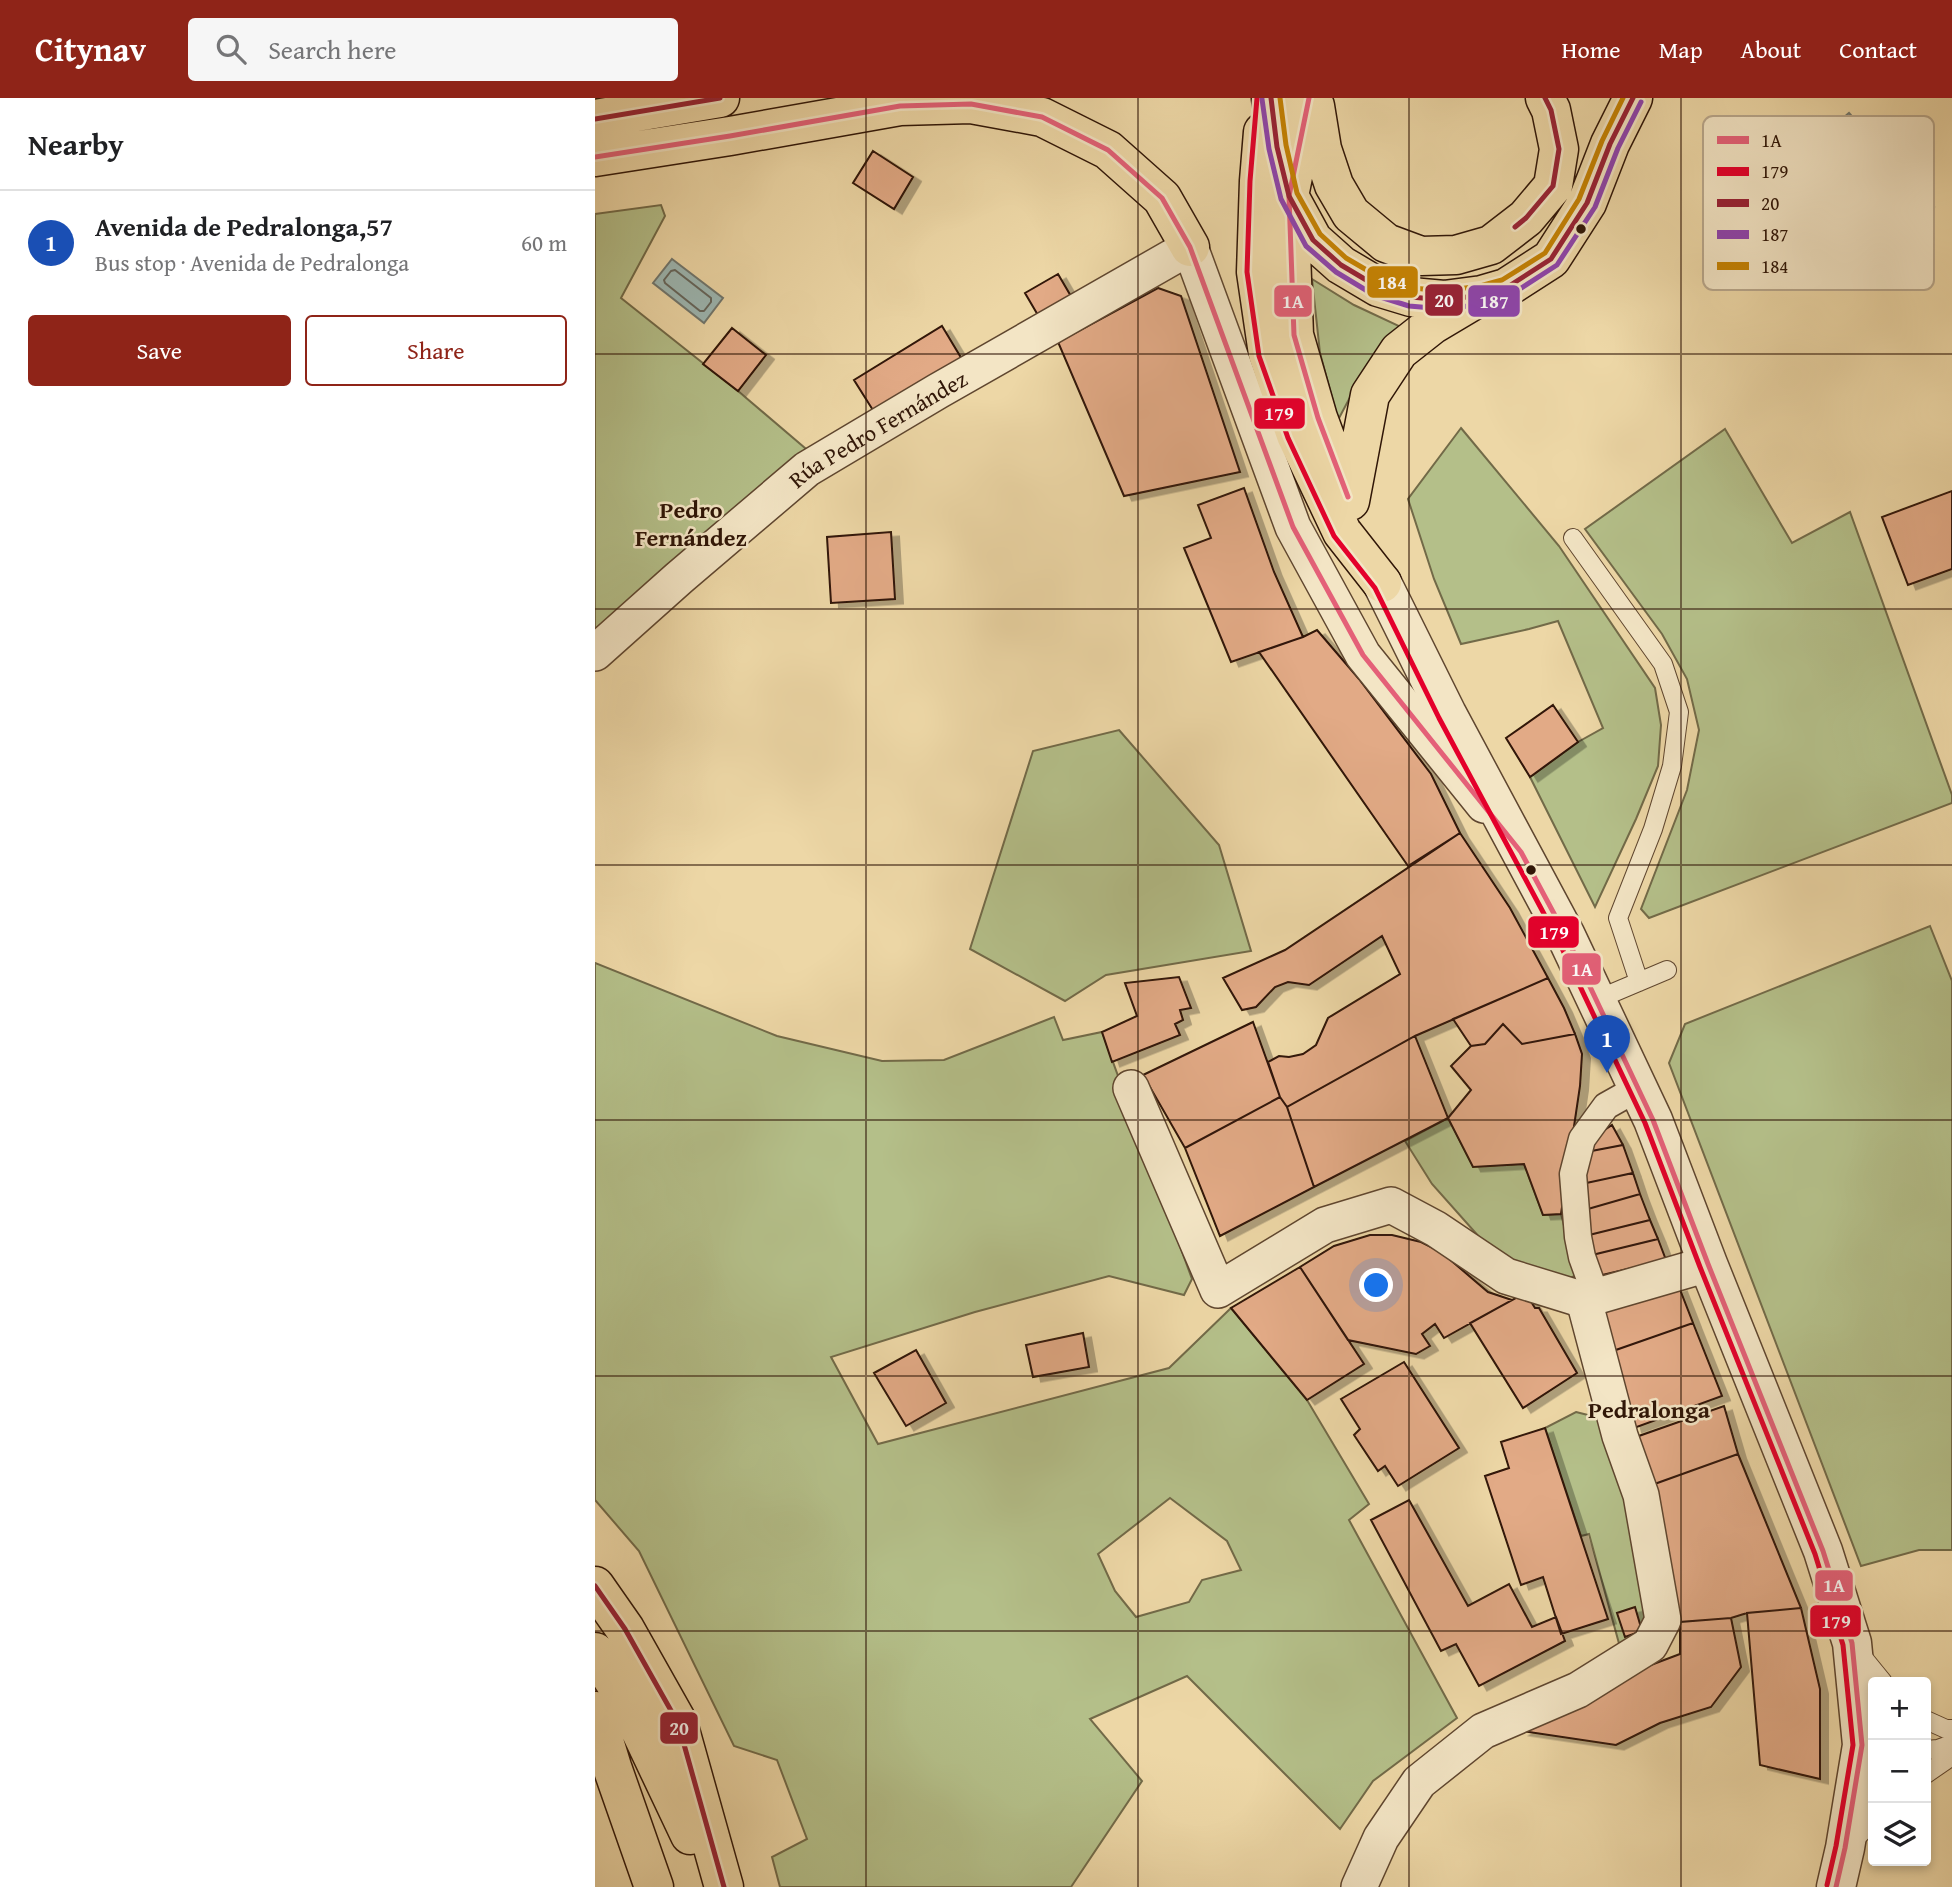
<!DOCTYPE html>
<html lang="en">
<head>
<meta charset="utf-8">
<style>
	body { margin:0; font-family:"Gentium Book Plus",serif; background:#f6f6f6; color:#202124 }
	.controls { position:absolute; right:21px; bottom:21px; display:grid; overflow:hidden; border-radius:7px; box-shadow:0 4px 10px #0003 }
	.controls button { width:63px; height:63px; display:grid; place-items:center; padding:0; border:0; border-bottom:2px solid #e0e0e0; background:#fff; color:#202124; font:35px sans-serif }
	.you { position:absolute; left:782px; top:1188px; width:24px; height:24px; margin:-18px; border:5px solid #fff; border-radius:50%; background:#1a73e8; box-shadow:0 0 0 10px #1a73e833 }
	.badge { display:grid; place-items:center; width:46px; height:46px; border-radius:50%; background:#8f2418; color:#fff; font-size:23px; font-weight:700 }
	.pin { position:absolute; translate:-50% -58px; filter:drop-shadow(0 2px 4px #0008) }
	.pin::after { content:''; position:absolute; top:37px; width:24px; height:21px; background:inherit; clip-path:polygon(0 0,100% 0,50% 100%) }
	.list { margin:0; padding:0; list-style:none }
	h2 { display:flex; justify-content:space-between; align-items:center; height:91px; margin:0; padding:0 28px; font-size:30px }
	h2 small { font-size:23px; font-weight:400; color:#757577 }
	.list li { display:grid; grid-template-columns:46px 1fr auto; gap:21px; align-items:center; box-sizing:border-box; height:105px; padding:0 28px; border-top:2px solid #e0e0e0 }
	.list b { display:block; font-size:26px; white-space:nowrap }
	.list p { margin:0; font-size:23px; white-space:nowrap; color:#757577 }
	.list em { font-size:23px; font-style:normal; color:#757577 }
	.actions { display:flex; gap:14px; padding:21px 28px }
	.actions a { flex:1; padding:16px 0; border:2px solid #8f2418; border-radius:7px; text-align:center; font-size:24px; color:#8f2418 }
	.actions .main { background:#8f2418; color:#fff }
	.icon { flex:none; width:38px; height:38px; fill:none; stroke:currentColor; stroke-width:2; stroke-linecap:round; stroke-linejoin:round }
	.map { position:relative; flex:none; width:1357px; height:1789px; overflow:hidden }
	header { display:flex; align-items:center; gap:42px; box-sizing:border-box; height:98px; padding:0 35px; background:#8f2418; color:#fff }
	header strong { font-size:33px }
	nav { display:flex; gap:38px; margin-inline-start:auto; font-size:24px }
	.search { width:490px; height:63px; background:#f6f6f6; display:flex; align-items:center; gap:18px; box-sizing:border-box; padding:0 24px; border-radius:7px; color:#757577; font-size:26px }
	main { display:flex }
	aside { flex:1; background:#fff }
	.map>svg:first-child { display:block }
</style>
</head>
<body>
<header>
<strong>Citynav</strong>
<div class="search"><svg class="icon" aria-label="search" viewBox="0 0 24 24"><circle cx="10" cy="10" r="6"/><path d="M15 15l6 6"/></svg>Search here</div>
<nav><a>Home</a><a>Map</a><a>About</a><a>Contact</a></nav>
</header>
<main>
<aside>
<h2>Nearby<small></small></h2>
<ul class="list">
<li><span class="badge" style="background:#1a4fb4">1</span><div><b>Avenida de Pedralonga,57</b><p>Bus stop · Avenida de Pedralonga</p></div><em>60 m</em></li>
</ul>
<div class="actions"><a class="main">Save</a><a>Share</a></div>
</aside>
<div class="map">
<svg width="1357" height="1789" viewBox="0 0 1357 1789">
	<defs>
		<filter id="shadow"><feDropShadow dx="8" dy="4.5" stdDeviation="0" flood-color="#0004"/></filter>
	</defs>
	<rect width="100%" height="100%" fill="#edd7a6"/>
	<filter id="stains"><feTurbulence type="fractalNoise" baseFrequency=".00286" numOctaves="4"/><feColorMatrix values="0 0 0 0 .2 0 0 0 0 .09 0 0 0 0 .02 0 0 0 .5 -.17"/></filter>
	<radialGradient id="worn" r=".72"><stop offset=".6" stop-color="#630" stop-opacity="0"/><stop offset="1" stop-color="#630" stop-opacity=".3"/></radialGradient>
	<!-- green -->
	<path fill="#b4bf89" stroke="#726a48" stroke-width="2" fill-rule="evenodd" d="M66,107L70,118L26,200L143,293L217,356L0,536V116Z
		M717,181L759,207L804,228L770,271L743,322L725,255Z
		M866,330L964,448L1060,590L1066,627L1063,668L1041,721L1000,809L935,679L983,644L1008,630L963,523L934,531L866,546L839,481L813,401Z
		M1130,331L1197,445L1255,414L1357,697V705L1054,820L1046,811L1092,692L1104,632L1092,581L1067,536L990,431Z
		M524,632L624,747L656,853L511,877L470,903L375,851L438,653Z
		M1335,828L1357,883V1452H1324L1266,1468L1074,965L1090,926Z
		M0,865L182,938L287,963L349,962L459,919L468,942L507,934L597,1181L589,1197L514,1178L380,1214L236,1259L283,1346L574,1270L636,1210L712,1302L774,1406L754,1422L862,1620L778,1683L745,1731L592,1578L495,1621L547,1683L476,1789H185L177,1759L212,1741L182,1662L139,1648L44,1453L0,1402ZM575,1400L632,1443L646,1472L607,1482L594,1504L541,1519L520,1493L503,1456Z
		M853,1020L878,1068L929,1066L948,1117L966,1116L982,1177L975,1180L902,1159L837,1086L810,1043Z
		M981,1314L1013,1322L1053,1514L1047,1533L1025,1549L994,1436L986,1438L950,1330Z"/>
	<!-- water -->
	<path fill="#9db7b2" stroke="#71776e" stroke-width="2" d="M1254,15L1339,109L1288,154L1203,59Z
		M77,161L128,200L109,225L58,185Z"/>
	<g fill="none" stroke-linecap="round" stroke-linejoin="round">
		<!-- shore -->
		<path stroke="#66665c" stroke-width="2" d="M1255,26L1327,107L1326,111L1290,143L1286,142L1215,62L1216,58L1251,27Z
			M1251,39H1255L1315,106L1314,110L1291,130L1287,129L1227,63L1228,59Z
			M1250,53L1254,54L1300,104V108L1292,115H1288L1243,64V60Z
			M80,172L116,200V204L109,213H105L70,185L69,182L76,173Z"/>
	</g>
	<!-- building -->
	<path fill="#e2aa86" stroke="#301607" stroke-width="2" filter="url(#shadow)" d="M278,53L318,79L299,111L258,85Z
		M463,176L477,200L444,219L430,195Z
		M563,190L586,198L645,374L529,398L463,244Z
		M347,228L368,263L281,317L259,282Z
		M137,230L171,257L143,293L108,266Z
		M649,390L679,474L708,539L636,564L589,450L616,440L603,407Z
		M1357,393V471L1313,487L1287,419Z
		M296,434L300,501L236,505L232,439Z
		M722,532L764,581L836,676L865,735L813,768L664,554L708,539Z
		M958,607L983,644L935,679L911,640Z
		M865,735L915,810L953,880L820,938L692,1009L685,999L673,964L684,958L694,959L708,956L721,947L733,920L805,876L787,838L714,887L693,884L680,889L661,909L647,912L628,880L690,852Z
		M584,879L596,910L585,912L588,922L580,926L585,937L517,964L507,934L542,918L530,885Z
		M953,880L969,910L980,936L927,946L908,926L890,946L876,948L858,921Z
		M658,924L685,999L590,1050L548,977Z
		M908,926L927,946L980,936L987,956L985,988L966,1116L948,1117L929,1066L878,1069L853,1020L876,992L856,968L876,948L890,946Z
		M820,938L853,1020L719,1089L692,1009Z
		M685,999L692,1009L719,1089L625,1138L590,1050Z
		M1017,1027L1028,1047L991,1054L1002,1037Z
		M1028,1047L1038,1075L982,1087L991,1054Z
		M1038,1075L1045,1096L986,1113L982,1087Z
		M1045,1096L1055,1122L990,1138L986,1113Z
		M1055,1122L1063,1141L997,1157L990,1138Z
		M775,1137H797L826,1144L846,1154L893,1194L917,1202L849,1240L840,1226L827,1236L835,1248L821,1256L753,1242L705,1169L739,1148Z
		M1063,1141L1071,1162L1003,1178L997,1157Z
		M705,1169L769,1266L712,1302L636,1210Z
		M1084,1189L1098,1225L1018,1253L1005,1208Z
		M928,1196L932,1197L940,1210H944L982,1275L928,1310L875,1225Z
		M1098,1225L1127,1298L1039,1330L1018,1253Z
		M488,1235L494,1269L438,1279L431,1247Z
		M321,1252L351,1305L311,1328L279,1275Z
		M809,1264L864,1350L803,1388L790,1368L783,1373L759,1337L765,1331L746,1301Z
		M1129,1308L1143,1356L1054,1388L1041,1339Z
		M950,1330L1013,1521L966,1536L948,1479L926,1487L890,1378L914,1370L906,1344Z
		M1143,1356L1206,1510L1152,1515L1136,1520L1085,1524L1054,1388Z
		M814,1402L873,1508L914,1486L937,1529L961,1519L970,1543L884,1588L861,1546L846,1553L776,1422Z
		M1040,1509L1047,1533L1030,1539L1022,1515Z
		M1206,1510L1225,1591V1681L1165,1667L1152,1515Z
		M1136,1520L1146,1569L1116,1609L1065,1625L1021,1647L927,1633L1040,1573L1085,1556V1524Z"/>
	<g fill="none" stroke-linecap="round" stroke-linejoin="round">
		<!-- service casing -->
		<g stroke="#5f462f" stroke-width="20">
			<path id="service" d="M978,440L1068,566L1084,614L1077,668L1058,731L1023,820L1044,884
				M1001,902L1072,872
				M1266,1557L1288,1584
				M1331,1622L1351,1631H1357
				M1331,1652L1343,1651L1357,1646
				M1331,1676L1357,1658
				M1258,1743L1278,1723"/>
		</g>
		<!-- pedestrian casing -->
		<g stroke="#5f462f" stroke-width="29">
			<path id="pedestrian" d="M1001,1198L987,1159L983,1139L978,1076L987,1041L1011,1008L1043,990"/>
		</g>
		<!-- minor casing -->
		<g stroke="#5f462f" stroke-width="38">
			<g id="minor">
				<path id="s1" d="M0,555L84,480L212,371L343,293L595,149L698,429L768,557L889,707"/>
				<path d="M536,990L623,1192L730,1127L796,1107L841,1131L911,1178L989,1202L1113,1166"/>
				<path d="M764,1789L786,1740L824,1684L888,1633L983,1592L1055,1547L1068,1522L1046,1397L1025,1338L989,1202"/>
			</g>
		</g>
		<!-- tertiary casing -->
		<g stroke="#5f462f" stroke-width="41">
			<path id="tertiary" d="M787,485L852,616L971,838L1058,1022L1113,1166L1228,1453L1257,1545L1267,1647L1250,1750L1241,1789"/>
		</g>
		<!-- primary casing -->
		<g stroke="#301607" stroke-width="41">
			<path id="primary" d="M0,1488L30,1531L83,1625L129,1789
				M0,1554L30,1600L95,1737
				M0,1613L17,1669L59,1789"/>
		</g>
		<!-- trunk casing -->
		<g stroke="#301607" stroke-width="41">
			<path id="trunk" d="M676,0L682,49L694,98L718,142L746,167L783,189L816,199L849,202L887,197L911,190L956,161L992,105L1015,46L1038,0
				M714,0L694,98L699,237L723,320L745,379
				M720,8L727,51L739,87L756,116L791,145L826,158L861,157L896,147L931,120L958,88L964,51L956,12L950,0
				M0,21L125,0
				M668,34L664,83L661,174L673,256L701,337L747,434L787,485
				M0,59L135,38L305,8L376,6L447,19L513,52L567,100L595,149
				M755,403L775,297L804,253L837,227L879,202"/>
		</g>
		<!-- service -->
		<use href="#service" stroke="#f3e5c5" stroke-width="18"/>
		<!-- pedestrian -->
		<use href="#pedestrian" stroke="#f3e5c5" stroke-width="26"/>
		<!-- minor -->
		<use href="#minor" stroke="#f3e5c5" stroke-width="35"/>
		<!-- tertiary -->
		<use href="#tertiary" stroke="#f3e5c5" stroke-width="38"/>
		<!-- primary -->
		<use href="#primary" stroke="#edd7a6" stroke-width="38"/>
		<!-- trunk -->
		<use href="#trunk" stroke="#edd7a6" stroke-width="38"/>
		<!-- bus-1 casing -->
		<g stroke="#f3e5c5" stroke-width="10">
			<path id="bus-1" d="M714,0L694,98L699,237L723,320L753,399
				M0,59L135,38L305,8L376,6L447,19L513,52L567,100L595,149L698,429L768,557L926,754L971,838L1058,1022L1113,1166L1228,1453L1257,1545L1267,1647L1250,1750L1241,1789"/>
		</g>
		<!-- bus-2 casing -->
		<g stroke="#f3e5c5" stroke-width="10">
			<path id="bus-2" d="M662,0L655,83L652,174L664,258L693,340L739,438L780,490L844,620L963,842L1050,1025L1105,1169L1220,1456L1248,1547L1258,1647L1241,1748L1232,1787"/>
		</g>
		<!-- bus-3 casing -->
		<g stroke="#f3e5c5" stroke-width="10">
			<path id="bus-3" d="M676,0L682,49L694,98L718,142L746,167L783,189L816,199L849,202L887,197L911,190L956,161L992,105L1015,46L1038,0
				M0,21L125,0
				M920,129L931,120L958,88L964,51L956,12L950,0
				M0,1488L30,1531L83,1625L129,1789"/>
		</g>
		<!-- bus-4 casing -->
		<g stroke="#f3e5c5" stroke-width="10">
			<path id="bus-4" d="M667,1L674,51L686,101L711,148L741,174L779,197L814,208L849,211L889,206L914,198L962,167L1000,109L1023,50L1046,4"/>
		</g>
		<!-- bus-5 casing -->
		<g stroke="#f3e5c5" stroke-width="10">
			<path id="bus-5" d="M685,0L691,47L702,95L725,136L751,160L787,181L818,190L849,193L885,188L907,182L950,155L984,101L1007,43L1028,0"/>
		</g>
		<!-- bus-1 -->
		<use href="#bus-1" stroke="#e46078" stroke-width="5"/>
		<!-- bus-2 -->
		<use href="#bus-2" stroke="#e4002b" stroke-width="5"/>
		<!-- bus-3 -->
		<use href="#bus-3" stroke="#982135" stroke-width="5"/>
		<!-- bus-4 -->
		<use href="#bus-4" stroke="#8e44ad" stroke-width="5"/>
		<!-- bus-5 -->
		<use href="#bus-5" stroke="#c58202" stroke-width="5"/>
	</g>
	<!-- grid -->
	<path fill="none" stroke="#301607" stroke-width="2" stroke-opacity="0.55" d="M271,0V1789M543,0V1789M814,0V1789M1086,0V1789M0,256H1357M0,511H1357M0,767H1357M0,1022H1357M0,1278H1357M0,1533H1357"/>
	<!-- markers -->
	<g fill="#301607" stroke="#f3e5c5" stroke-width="2.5">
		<circle cx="986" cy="131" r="6"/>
		<circle cx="936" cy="772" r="6"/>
	</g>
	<g text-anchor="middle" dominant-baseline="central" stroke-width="5" stroke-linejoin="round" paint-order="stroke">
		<!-- street labels -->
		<g font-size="23" fill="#301607" stroke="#f3e5c5">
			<text stroke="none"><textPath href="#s1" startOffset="362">Rúa Pedro Fernández</textPath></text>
		</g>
		<!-- neighbourhood labels -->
		<g font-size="24" font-weight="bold" fill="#301607" stroke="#f3e5c5">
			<text x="96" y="411">Pedro<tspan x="96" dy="28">Fernández</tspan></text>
			<text x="1054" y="1311">Pedralonga</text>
		</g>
	</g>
	<!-- legend -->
	<rect x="1108" y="18" width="231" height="174" rx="10" fill="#f3e5c5" stroke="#b8a78c" stroke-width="2"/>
	<rect x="1122" y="38" width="32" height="8" fill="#e46078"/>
	<rect x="1122" y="69" width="32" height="9" fill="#e4002b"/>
	<rect x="1122" y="101" width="32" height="8" fill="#982135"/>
	<rect x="1122" y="132" width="32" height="9" fill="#8e44ad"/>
	<rect x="1122" y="164" width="32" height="8" fill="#c58202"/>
	<g font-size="19" fill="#301607">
		<text x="1166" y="49">1A</text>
		<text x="1166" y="80">179</text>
		<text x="1166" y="112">20</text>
		<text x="1166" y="143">187</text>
		<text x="1166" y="175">184</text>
	</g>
	<g stroke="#f3e5c5" stroke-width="2.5">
		<rect x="771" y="167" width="53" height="34" rx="7" fill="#c58202"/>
		<rect x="829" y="185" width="40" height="34" rx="7" fill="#982135"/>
		<rect x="872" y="186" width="54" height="34" rx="7" fill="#8e44ad"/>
		<rect x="678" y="186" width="40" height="34" rx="7" fill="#e46078"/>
		<rect x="658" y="299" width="53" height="33" rx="7" fill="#e4002b"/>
		<rect x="932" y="817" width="53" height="34" rx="7" fill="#e4002b"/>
		<rect x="966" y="854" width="41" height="34" rx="7" fill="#e46078"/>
		<rect x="1219" y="1471" width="40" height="33" rx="7" fill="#e46078"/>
		<rect x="1214" y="1506" width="53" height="34" rx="7" fill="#e4002b"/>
		<rect x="64" y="1613" width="40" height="34" rx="7" fill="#982135"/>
	</g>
	<g font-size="19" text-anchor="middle" font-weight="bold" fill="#fff">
		<text x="797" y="191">184</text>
		<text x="849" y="209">20</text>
		<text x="899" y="210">187</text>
		<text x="698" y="210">1A</text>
		<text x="684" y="322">179</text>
		<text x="959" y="841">179</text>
		<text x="987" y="878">1A</text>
		<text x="1239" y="1494">1A</text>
		<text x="1241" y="1530">179</text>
		<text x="84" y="1637">20</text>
	</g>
	<rect width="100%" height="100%" filter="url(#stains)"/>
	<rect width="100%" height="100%" fill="url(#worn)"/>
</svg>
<div class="controls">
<button>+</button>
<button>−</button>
<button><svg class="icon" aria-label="layers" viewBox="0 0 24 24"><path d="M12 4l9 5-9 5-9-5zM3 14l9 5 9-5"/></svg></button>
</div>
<div class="you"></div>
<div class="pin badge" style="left:1012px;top:975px;background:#1a4fb4">1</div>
</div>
</main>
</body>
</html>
